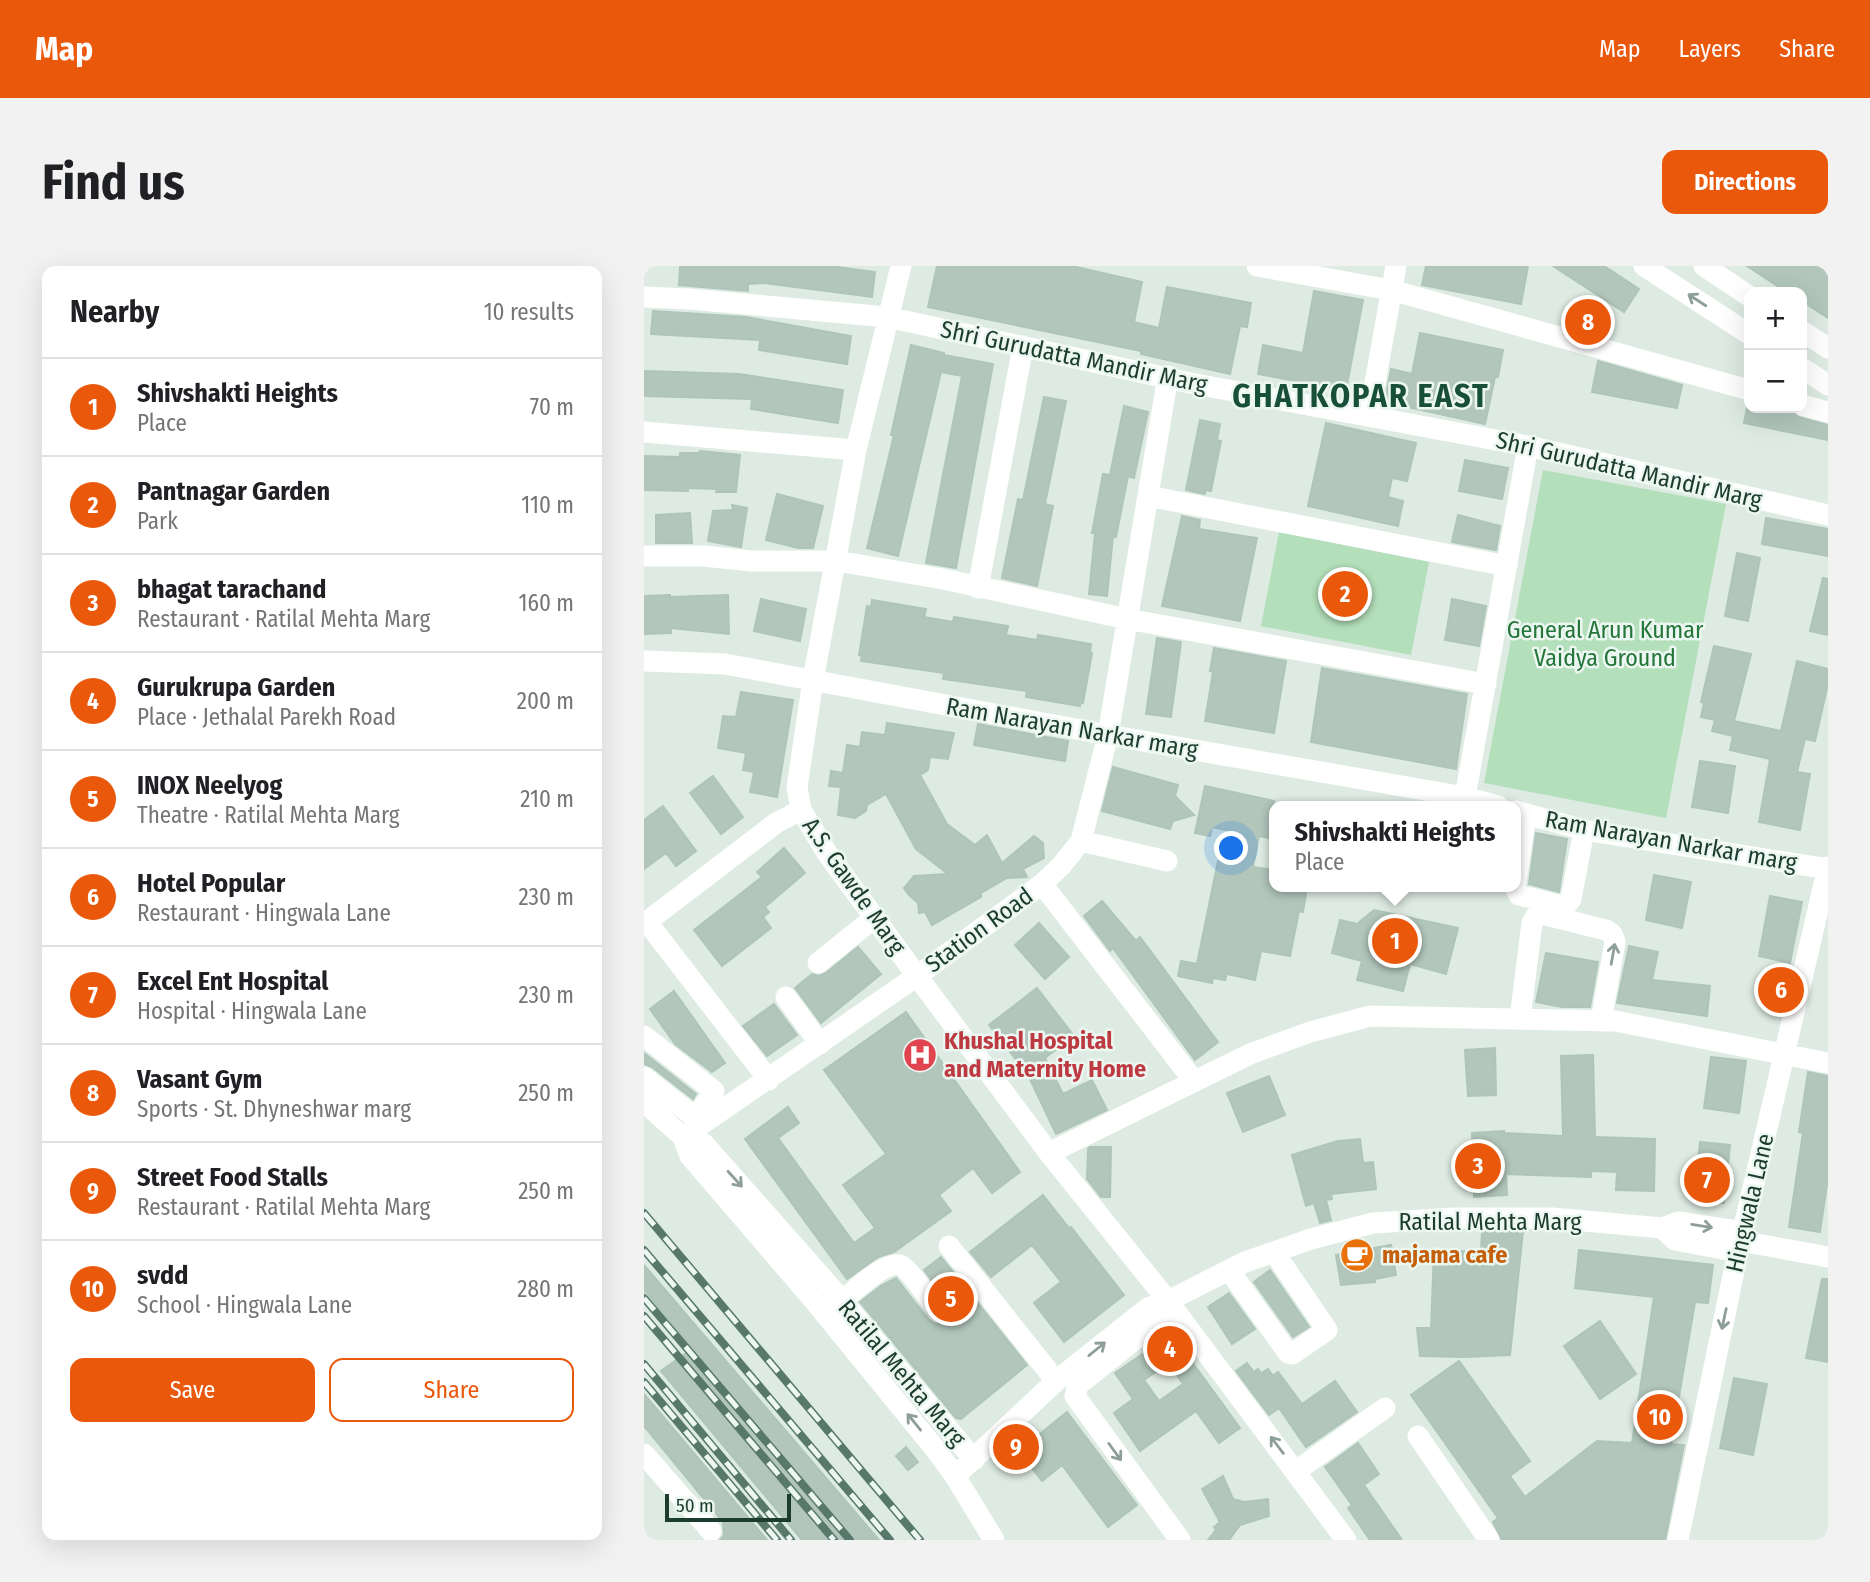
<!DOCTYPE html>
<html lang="en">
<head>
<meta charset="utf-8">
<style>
	body { margin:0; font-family:"Fira Sans Condensed",sans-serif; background:#f2f2f2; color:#202124 }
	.controls { position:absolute; right:21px; top:21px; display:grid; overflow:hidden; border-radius:14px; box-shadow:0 7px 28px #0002 }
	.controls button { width:63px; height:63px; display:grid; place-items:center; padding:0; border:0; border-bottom:2px solid #e0e0e0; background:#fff; color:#202124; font:35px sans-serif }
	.scale { position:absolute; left:21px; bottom:18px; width:126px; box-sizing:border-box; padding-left:7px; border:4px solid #1d3c30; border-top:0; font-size:19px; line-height:24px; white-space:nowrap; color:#1d3c30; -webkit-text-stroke:5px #edf7f1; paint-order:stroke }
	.you { position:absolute; left:588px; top:583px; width:24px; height:24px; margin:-18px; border:5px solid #fff; border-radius:50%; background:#1a73e8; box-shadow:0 0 0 10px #1a73e833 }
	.badge { display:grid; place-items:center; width:46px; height:46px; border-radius:50%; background:#ea580c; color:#fff; font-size:23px; font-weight:700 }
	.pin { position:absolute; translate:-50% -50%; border:4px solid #fff; box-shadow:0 2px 7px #0006 }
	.popup { position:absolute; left:625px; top:535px; width:252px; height:91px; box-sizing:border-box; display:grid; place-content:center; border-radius:14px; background:#fff; filter:drop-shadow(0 2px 5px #0005); font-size:23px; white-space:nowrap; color:#757577 }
	.popup b { font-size:26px; color:#202124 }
	.popup::after { content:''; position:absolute; left:50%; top:100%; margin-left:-14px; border:14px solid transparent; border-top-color:#fff }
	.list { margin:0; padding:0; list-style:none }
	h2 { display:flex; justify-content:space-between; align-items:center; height:91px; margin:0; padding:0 28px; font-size:30px }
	h2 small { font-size:23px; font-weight:400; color:#757577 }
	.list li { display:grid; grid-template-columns:46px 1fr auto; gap:21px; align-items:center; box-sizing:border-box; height:98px; padding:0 28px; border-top:2px solid #e0e0e0 }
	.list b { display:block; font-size:26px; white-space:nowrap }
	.list p { margin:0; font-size:23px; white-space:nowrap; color:#757577 }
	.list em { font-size:23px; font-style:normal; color:#757577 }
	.actions { display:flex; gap:14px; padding:21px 28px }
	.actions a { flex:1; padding:16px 0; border:2px solid #ea580c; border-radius:14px; text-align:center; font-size:24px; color:#ea580c }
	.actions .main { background:#ea580c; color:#fff }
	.map { position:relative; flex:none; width:1184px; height:1274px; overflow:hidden; border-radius:14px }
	header { display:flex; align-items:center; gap:42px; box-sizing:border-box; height:98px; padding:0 35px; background:#ea580c; color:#fff }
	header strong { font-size:33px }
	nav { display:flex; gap:38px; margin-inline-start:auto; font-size:24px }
	.intro { display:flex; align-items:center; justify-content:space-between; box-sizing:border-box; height:168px; padding:0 42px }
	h1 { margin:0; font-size:49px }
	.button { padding:18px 32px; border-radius:14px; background:#ea580c; color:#fff; font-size:24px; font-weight:700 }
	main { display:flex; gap:42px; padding:0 42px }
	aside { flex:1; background:#fff; border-radius:14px; box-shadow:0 7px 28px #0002 }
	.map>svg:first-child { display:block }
</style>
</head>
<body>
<header>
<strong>Map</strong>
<nav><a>Map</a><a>Layers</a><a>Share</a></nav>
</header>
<div class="intro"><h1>Find us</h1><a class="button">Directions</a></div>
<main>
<aside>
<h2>Nearby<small>10 results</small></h2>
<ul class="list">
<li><span class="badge">1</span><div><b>Shivshakti Heights</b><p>Place</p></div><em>70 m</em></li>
<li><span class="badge">2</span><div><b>Pantnagar Garden</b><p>Park</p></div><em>110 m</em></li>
<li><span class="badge">3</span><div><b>bhagat tarachand</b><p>Restaurant · Ratilal Mehta Marg</p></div><em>160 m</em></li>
<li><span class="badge">4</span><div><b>Gurukrupa Garden</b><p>Place · Jethalal Parekh Road</p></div><em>200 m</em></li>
<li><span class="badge">5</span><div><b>INOX Neelyog</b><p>Theatre · Ratilal Mehta Marg</p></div><em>210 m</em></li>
<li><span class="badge">6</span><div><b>Hotel Popular</b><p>Restaurant · Hingwala Lane</p></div><em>230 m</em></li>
<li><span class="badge">7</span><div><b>Excel Ent Hospital</b><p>Hospital · Hingwala Lane</p></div><em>230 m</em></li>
<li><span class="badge">8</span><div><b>Vasant Gym</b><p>Sports · St. Dhyneshwar marg</p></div><em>250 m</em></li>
<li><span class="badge">9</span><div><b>Street Food Stalls</b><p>Restaurant · Ratilal Mehta Marg</p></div><em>250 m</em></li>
<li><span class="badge">10</span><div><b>svdd</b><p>School · Hingwala Lane</p></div><em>280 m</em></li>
</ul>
<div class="actions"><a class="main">Save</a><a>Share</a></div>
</aside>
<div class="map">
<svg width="1184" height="1274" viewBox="0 0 1184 1274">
	<rect width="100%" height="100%" fill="#ddebe3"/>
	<!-- green -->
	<path fill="#b3dfba" d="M899,204L1082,238L1022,552L840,517Z
		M635,266L785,296L767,389L617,360Z"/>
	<!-- building -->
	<path fill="#b2c6bc" stroke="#afc5b9" stroke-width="2" fill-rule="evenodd" d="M36,0H186L231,6L228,31L120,17L104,18V25L35,19Z
		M293,0H428L498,16L490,56L515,62L523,21L607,37L603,61L596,60L586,108L497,88V85L284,41Z
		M782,0H884L877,38L778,19Z
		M909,0H960L995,23L980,46Z
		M1103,0H1184V52L1158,35V26H1143Z
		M670,25L719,34L702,124L614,108L619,79L659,87Z
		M9,45L102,51L207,70L203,98L115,84L116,74L7,68Z
		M776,67L859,84L854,111H851L841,158L741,136L747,103L768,108Z
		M267,79L300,87V89L349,98L312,302L282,297L318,110L297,106L254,290L223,282L250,169H247Z
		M954,95L1038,119L1033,142L948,126Z
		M1,105L95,108L199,124L194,157L107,143L108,133L0,130Z
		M400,131L422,135L401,238L409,240L393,320L358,312L374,233L379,234Z
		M480,140L504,146L490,212L484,210L472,271L469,270L463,330L445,328L451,267H448L459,208L466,209Z
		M1103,142H1145L1154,151L1184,159V174L1100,157Z
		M556,154L576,158L573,174L577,175L567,225L562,224L561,228L542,224Z
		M682,157L772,177L763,215L748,212L744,231L759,235L754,260L664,240Z
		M56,185L96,189L92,226H72L73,223L44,222V225L0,224V190L36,191V187H55Z
		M821,194L864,202L858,233L815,225Z
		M133,228L179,240L169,282H154L122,274Z
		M88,239L103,242L97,281L64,275L69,245L89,244Z
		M46,247L48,277H12V249Z
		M814,249L856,260L852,284L808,276Z
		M538,250L556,254L555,263L613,272L596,355L518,340Z
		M1122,252L1184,263V290L1118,278Z
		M1093,287L1116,292L1104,355L1081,350Z
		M1179,312L1184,313V369L1166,365Z
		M26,329V331L84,329L85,368L27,362V367L0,368V330Z
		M117,333L162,343L156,375L110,365Z
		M808,333L842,340L835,380L801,374Z
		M228,334L282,343L280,351L309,356L310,351L364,360L362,369L393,374L394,369L447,378L446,386L448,387L439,437L436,436V440L382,431L383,425L299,413L300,407L217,395L218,390L215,389L223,340L227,341Z
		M513,372L537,376L527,451L502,448Z
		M1070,380L1107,388L1090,455L1137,465L1153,395L1184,403V418L1171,475L1161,473L1153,506L1166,508L1156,564L1115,556L1126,493L1086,484L1089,470L1068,465L1071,454L1057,451L1060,437L1057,436Z
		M570,382L642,395L630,467L561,455L569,406L566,405Z
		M678,402L823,428L812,503L667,476Z
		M97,426L149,434L133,531L106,526L110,506L99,504L102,487L74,482L79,450L92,451Z
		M243,457L310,467L304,493L286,491L284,504L276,509L303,558L331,579L343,569L358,597L390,570L399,577L400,592L379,603L383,611L363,612L337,627V631L288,659L281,646L275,647L274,637L265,629L260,622L270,610L304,608L272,583L242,528L223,539L222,545L211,552L194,549L197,521L185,520L187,505L199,507L203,479L216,481L218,466L241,469Z
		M334,458L424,475L421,495L330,479Z
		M1056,495L1091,500L1084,547L1048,541Z
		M469,501L534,519L531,530L550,549L529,555L526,563L458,545Z
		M69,510L99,551L77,568L46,527Z
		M561,520L630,535V573L615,570L609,601L630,604V621H663L659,646L655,645L646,690L617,685L611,714L583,708L581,714L569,712L568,717L534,710L537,695L553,698L574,595L594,598L600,568L568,561L566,570L551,567Z
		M19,540L52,585L32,600L22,587L0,603V554Z
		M892,567L923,573L915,626L885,618Z
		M140,582L161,607L121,641L125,646L119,651L127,662L78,700L50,664L118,611L113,606Z
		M1010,609L1047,616L1038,662L1002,654Z
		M1126,630L1158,636L1146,697L1115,690Z
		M458,635L492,675L496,671L574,776L551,794L469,682L466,685L440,650Z
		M730,644L814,662L802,708L766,698L759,725L713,714L718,695L688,687L696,654L713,658Z
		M395,657L425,691L401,713L371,679Z
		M985,680L1014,686L1008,714L1066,720L1063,750L973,737Z
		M214,681L237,708L177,757L151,722L168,708L175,710L182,707Z
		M902,687L954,696L946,741H918L892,736Z
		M393,722L430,770L401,792L419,828L448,814L463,844L412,868L384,809L345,759Z
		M30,725L81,797L68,806L31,778L6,743Z
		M130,738L153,769L123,790L99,760Z
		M262,746L376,906L348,927L329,902L295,929L307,945L250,986L234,991L203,1013L101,873L144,841L155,857L134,872L210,977L231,962L199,919L242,888L180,804Z
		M851,782L852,829L824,830L821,784Z
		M0,787L52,828L49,833L8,801L0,798Z
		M949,789L951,871L1011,873L1010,925L972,924L973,906L947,905V911L862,908L863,929L830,931L828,867L860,865V867L919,870L917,790Z
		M1067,791L1102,795L1095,847L1060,842Z
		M1164,806L1184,810V912L1176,966L1145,961L1159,867L1155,866Z
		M625,810L641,849L599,866L583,827Z
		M716,873L719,897L729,896L732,923L687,928L688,933L682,934L687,954L676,957L670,937L662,940L648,889L694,875Z
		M1056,876L1086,879L1080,937L1050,934Z
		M446,881H467L466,931H457L443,913L444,883Z
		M399,929L425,962L427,961L480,1029L420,1076L390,1037L417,1016L388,979L347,1011L326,986Z
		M838,965H879L866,1089L820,1091L776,1090L773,1062H787L790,984L837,986Z
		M747,979L752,1009L731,1013V1016L697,1019L692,989Z
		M935,984L1069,999L1064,1037L1051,1036L1027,1178L1040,1179L1021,1274H858L849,1256L854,1252L767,1129L815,1095L886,1195L866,1210L881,1231L953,1175L988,1177L1010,1031L931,1022Z
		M297,991L383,1099L317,1153L312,1152L216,1036L238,1019L252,1012L285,1054L291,1058L302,1057L307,1050L306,1039L280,1004Z
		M0,999L235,1274H158L17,1105L49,1082L0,1024Z
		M626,1004L665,1061L649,1071L610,1016Z
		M1178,1013H1184V1096L1162,1092Z
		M585,1027L611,1063L588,1078L564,1041Z
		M956,1055L992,1108L956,1133L920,1080Z
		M523,1067L526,1071L532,1068L546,1087L543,1089L596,1162L575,1177L552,1145L496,1185L470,1147L489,1133L471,1107L507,1082L506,1079ZM525,1097L539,1118L515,1135L500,1114Z
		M603,1097L610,1106L614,1103L617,1107L624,1103L629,1110L634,1106L658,1138L691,1115L713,1146L662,1181L635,1142L625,1149L592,1105Z
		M1090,1112L1123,1118L1109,1189L1076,1182Z
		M0,1128L123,1274H76L80,1269L79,1256L0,1160Z
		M423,1146L493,1239L464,1261L418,1199L398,1215L375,1185Z
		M714,1177L735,1208L720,1219L758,1274H726L704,1242L708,1239L681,1201Z
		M262,1181L274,1196L264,1204L252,1190Z
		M579,1210L589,1233L600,1236L624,1233L625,1250L596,1259L585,1274H564L572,1264L570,1261L576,1256L558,1223Z"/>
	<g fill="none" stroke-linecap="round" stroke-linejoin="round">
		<!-- minor -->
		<path stroke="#fff" stroke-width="21" d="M257,0L212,184L169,414L153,521L157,544L183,587L273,710L405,887L524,1035L702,1274
			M613,0L747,24L1105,124
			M1000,0L1105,68
			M1060,0L1105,30
			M0,31L45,33L243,51L546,117L884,180L1184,249
			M1158,65L1184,82
			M1158,102L1184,119
			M1158,139L1184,146
			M725,150L752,0
			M0,166L212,184
			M504,230L863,300
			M0,290H60L107,295H193L299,313L483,353L842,418
			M334,322L379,80
			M0,395L81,398L464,469L821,531L854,540
			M821,531L884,180
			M872,545L940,564L1184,603
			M437,575L523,595
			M872,616L882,548
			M398,618L550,815
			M871,621L875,629L914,639H922L927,633L940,564
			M3,656L125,814
			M0,658L132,557L157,544
			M174,697L230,652
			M142,731L176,778
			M876,753L888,657L892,650L898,648L962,664L968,668L971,676L957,755
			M0,770L70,825L54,848L48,849L0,811
			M0,836L39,871L46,890L173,1038L292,1184L311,1210
			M39,871L273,710L398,618L417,600L437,575L464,469L524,110
			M39,871L60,878L189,1024L330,1194
			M405,887L606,788L666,766L726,750L971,755L1184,797
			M1018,962L1034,956L1099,966
			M1097,975L1184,991
			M305,980L412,1115
			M585,1004L644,1087L648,1088L683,1064L630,986
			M524,1035L514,1055L434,1119L431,1130L536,1274
			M188,1044C200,1034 240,994 256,999C266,1003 287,1036 295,1046
			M774,1170L845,1274
			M0,1188L67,1265
			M652,1205L741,1142
			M350,1274L311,1210L412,1115L504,1042L524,1035L601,996L667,973L729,957L810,952H908L1018,962L1031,974L1094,986
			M1034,1274L1094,986L1184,601"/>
		<!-- rail casing -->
		<g stroke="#57786b" stroke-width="8">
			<path id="rail" d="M0,947L276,1274
				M0,984L246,1274
				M0,1032L206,1274
				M0,1050L190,1274
				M0,1098L147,1274
				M0,1116L133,1274"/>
		</g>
		<!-- rail -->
		<use href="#rail" stroke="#edf7f1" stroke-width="5" stroke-dasharray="16" stroke-linecap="butt"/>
	</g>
	<!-- one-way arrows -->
	<defs><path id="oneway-shaft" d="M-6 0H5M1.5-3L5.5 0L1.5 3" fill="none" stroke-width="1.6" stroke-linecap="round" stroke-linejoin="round" transform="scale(1.75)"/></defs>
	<g stroke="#8e9e98">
		<use href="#oneway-shaft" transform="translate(1053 34) rotate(-147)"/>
		<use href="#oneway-shaft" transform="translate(969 688) rotate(-80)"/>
		<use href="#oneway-shaft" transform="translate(91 913) rotate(48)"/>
		<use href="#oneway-shaft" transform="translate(1058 960) rotate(9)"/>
		<use href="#oneway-shaft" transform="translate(1080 1053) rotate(102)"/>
		<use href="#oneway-shaft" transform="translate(453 1083) rotate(-39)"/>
		<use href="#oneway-shaft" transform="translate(270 1156) rotate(-129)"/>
		<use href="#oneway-shaft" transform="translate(633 1179) rotate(-127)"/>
		<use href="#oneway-shaft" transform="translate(471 1186) rotate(54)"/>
	</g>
	<!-- icons -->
	<defs>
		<g id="hospital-disc" transform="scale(1.75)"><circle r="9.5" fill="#e0444e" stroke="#edf7f1"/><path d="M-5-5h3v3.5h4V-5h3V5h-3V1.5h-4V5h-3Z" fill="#fff"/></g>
		<g id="cafe-disc" transform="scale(1.75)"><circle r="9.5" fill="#e8710a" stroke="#edf7f1"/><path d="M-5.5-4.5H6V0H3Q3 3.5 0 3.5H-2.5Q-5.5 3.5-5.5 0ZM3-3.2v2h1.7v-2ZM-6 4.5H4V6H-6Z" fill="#fff"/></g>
	</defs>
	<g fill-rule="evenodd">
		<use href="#hospital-disc" x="276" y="789"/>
		<use href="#cafe-disc" x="713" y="989"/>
	</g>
	<g text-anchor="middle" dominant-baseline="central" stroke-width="5" stroke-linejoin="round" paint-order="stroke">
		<!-- street labels -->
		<g font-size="24" fill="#1d3c30" stroke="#edf7f1">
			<text transform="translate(430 91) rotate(12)">Shri Gurudatta Mandir Marg</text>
			<text transform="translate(985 204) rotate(13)">Shri Gurudatta Mandir Marg</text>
			<text transform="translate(428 462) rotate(10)">Ram Narayan Narkar marg</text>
			<text transform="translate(1027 575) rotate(10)">Ram Narayan Narkar marg</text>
			<text transform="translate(210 620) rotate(55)">A.S. Gawde Marg</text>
			<text transform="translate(335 664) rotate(-36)">Station Road</text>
			<text transform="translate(1106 937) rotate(-77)">Hingwala Lane</text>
			<text x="846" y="956">Ratilal Mehta Marg</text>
			<text transform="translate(258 1107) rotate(50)">Ratilal Mehta Marg</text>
		</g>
		<!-- park labels -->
		<g font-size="24" fill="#24763a" stroke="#edf7f1">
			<text x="961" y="364">General Arun Kumar<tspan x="961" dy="28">Vaidya Ground</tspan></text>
		</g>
		<!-- health labels -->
		<g font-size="24" font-weight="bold" fill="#be3a42" stroke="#edf7f1" text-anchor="start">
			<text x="300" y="775">Khushal Hospital<tspan x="300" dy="28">and Maternity Home</tspan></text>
		</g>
		<!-- food labels -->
		<g font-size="24" font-weight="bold" fill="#c56008" stroke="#edf7f1" text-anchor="start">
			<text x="738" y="989">majama cafe</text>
		</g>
		<!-- district labels -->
		<g font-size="32" font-weight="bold" letter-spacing="2" fill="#184f3b" stroke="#edf7f1">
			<text x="717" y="130">GHATKOPAR EAST</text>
		</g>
	</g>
</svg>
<div class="controls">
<button>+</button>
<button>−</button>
</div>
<div class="scale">50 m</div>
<div class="you"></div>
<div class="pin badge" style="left:751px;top:675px">1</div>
<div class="popup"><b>Shivshakti Heights</b>Place</div>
<div class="pin badge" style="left:701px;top:328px">2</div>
<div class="pin badge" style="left:834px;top:900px">3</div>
<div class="pin badge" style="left:526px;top:1083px">4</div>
<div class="pin badge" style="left:307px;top:1033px">5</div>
<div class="pin badge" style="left:1137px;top:724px">6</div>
<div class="pin badge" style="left:1063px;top:914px">7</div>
<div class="pin badge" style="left:944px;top:56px">8</div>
<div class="pin badge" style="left:372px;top:1181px">9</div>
<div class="pin badge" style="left:1016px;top:1151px">10</div>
</div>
</main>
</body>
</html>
